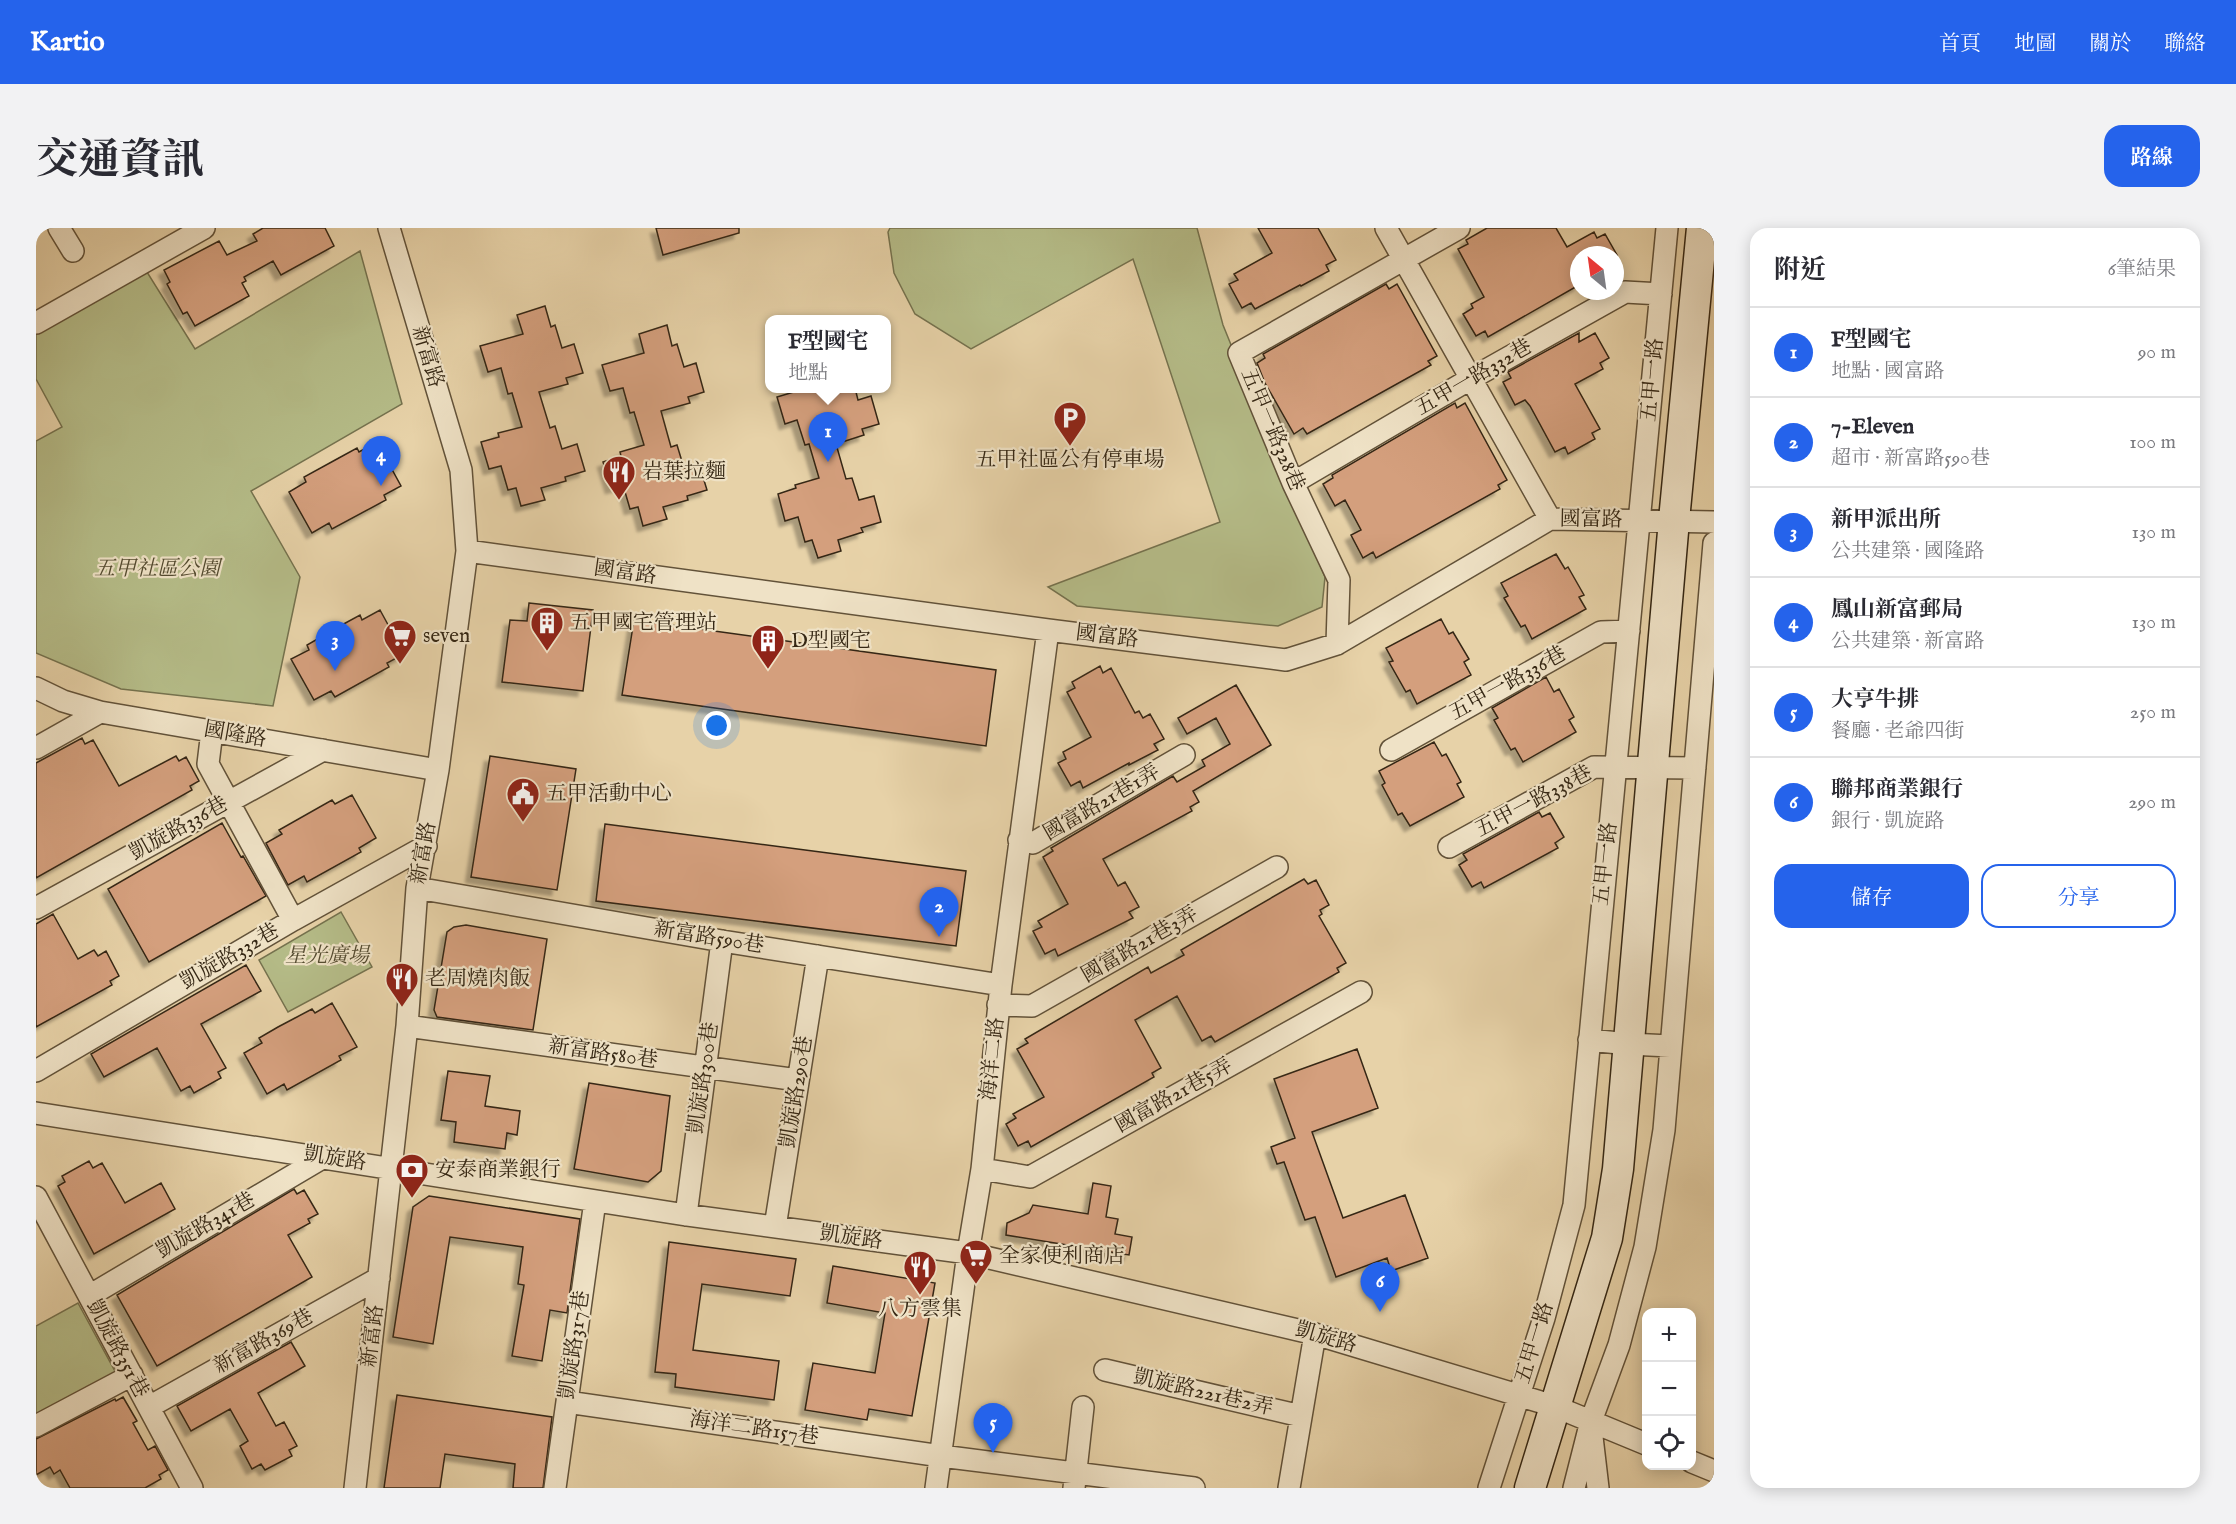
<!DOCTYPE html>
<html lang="zh-TW">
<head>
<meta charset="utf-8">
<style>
	body { margin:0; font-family:"IM FELL English","Noto Serif TC",serif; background:#f2f2f3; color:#2b2b33 }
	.controls { position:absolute; right:18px; bottom:18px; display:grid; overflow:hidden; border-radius:12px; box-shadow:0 3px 15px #0003 }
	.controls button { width:54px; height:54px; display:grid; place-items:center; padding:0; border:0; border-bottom:2px solid #e1e1e2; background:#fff; color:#2b2b33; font:30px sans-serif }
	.compass { position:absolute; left:1534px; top:18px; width:54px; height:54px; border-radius:50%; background:#fff; box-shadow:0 3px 15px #0003; rotate:331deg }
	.you { position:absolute; left:681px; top:498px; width:21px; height:21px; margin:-15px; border:4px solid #fff; border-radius:50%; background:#1a73e8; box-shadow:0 0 0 9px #1a73e833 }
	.badge { display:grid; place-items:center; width:39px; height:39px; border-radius:50%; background:#2563eb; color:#fff; font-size:20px; font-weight:700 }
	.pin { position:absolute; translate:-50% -50px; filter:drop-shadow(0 2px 3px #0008) }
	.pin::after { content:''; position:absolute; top:32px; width:21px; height:18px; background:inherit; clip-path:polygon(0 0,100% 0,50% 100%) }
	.popup { position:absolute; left:729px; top:87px; width:126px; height:78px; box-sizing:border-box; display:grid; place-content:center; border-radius:12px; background:#fff; filter:drop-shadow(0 2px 4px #0005); font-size:20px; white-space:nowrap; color:#7c7c81 }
	.popup b { font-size:22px; color:#2b2b33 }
	.popup::after { content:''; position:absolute; left:50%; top:100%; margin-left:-12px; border:12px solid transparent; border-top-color:#fff }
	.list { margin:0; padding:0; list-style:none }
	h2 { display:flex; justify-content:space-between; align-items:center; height:78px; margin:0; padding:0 24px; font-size:26px }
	h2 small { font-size:20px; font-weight:400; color:#7c7c81 }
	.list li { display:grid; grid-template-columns:39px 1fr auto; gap:18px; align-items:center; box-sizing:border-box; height:90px; padding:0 24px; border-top:2px solid #e1e1e2 }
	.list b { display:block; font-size:22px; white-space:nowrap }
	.list p { margin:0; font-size:20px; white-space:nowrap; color:#7c7c81 }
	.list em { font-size:20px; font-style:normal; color:#7c7c81 }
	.actions { display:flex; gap:12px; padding:18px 24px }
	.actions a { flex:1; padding:14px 0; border:2px solid #2563eb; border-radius:18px; text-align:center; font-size:21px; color:#2563eb }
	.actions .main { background:#2563eb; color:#fff }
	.icon { flex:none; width:33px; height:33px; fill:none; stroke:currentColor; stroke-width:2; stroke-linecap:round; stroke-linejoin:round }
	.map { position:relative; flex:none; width:1678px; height:1260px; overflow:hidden; border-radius:18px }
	header { display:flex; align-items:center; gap:36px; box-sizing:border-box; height:84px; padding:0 30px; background:#2563eb; color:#fff }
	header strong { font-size:28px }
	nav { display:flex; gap:33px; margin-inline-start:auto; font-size:21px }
	.intro { display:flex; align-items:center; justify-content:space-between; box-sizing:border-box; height:144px; padding:0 36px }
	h1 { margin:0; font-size:42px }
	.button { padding:15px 27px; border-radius:18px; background:#2563eb; color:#fff; font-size:21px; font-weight:700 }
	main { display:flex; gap:36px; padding:0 36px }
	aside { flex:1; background:#fff; border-radius:18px; box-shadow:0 3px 15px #0003 }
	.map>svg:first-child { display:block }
</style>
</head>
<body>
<header>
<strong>Kartio</strong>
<nav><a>首頁</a><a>地圖</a><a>關於</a><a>聯絡</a></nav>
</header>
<div class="intro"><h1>交通資訊</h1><a class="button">路線</a></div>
<main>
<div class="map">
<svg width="1678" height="1260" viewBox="0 0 1678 1260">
	<defs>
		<filter id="shadow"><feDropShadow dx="-5.5" dy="5.5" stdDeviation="1.5" flood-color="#0004"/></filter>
	</defs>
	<rect width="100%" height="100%" fill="#e7d2a8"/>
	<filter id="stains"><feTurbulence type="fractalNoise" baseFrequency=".00333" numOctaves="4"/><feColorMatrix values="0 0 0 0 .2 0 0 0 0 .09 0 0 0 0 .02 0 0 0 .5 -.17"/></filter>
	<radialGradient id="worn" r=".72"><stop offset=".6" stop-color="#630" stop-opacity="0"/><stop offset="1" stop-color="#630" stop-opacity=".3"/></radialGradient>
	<!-- green -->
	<path fill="#b5bc88" stroke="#75724e" stroke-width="1.5" d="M854,0H1161L1187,97L1289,349L1286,379L1242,398L1041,378L1012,359L1184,294L1097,31L935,121L879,86L858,45L852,4Z
		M324,23L366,176L215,263L264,349L237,478L85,461L0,425V213L26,199L0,151V106L111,44L159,121Z
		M305,684L336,739L252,784L223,732Z
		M42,1075L81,1147L0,1191V1098Z"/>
	<!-- building -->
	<path fill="#d49f7d" stroke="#352714" stroke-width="1.5" filter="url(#shadow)" d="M227,0H289L298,18L245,47L237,33L208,49L210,53L206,55L213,68L159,98L151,84L147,86L131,56L134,54L128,42L183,13L191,27L221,13L217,6Z
		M620,0H703V5L627,27Z
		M1222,0H1282L1300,32L1290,37L1293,43L1265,58L1264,57L1219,81L1215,75L1206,80L1193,56L1202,52L1198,46L1236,25Z
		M1451,0H1520L1531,19L1558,4L1561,10L1569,6L1581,27H1543V57L1452,109L1449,103L1440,108L1427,86L1437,80L1435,76L1448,69L1422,21L1432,16L1430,12Z
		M1350,56L1353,61L1361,56L1401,128L1392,133L1395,137L1271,206L1267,200L1258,206L1229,155L1221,135L1229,130L1227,126Z
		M509,78L515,99L519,97L526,120L538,116L547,145L530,150L532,156L503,164L514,200L519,198L526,221L541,216L549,243L529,249L530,253L505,260L509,272L485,278L480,260L472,262L465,238L453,241L445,214L463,209L462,205L486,199L476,165L472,166L465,140L452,144L444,118L487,106L481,87Z
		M631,97L636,118L641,116L648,139L660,135L668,164L652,169L654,175L625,183L635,219L641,217L648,240L663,236L671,262L651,268L652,272L627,279L631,291L607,298L602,279L594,281L587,257L575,260L567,234L585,228L584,224L608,217L598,184L594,185L587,160L574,163L566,137L608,125L603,106Z
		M1543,105V114L1559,105L1573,130L1564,135L1567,141L1539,156L1564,201L1556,205L1559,211L1532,226L1529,219L1519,224L1494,178L1489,172L1479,177L1467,154L1475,150L1472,144Z
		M771,160H819L822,172L835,168L843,196L826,201L828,207L800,216L810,251L816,250L823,272L838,268L845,294L825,300L827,304L802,312L805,323L782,330L776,312L769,314L762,289L749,293L742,266L760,260L759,257L783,250L773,216L769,217L761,192L749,196L741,169Z
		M1419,175L1421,180L1429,175L1471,252L1462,257L1464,261L1340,330L1337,324L1327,330L1315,307L1325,302L1309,272L1299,278L1287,256L1297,250L1296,247Z
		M341,214L365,258L348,267L350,272L296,301L293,295L276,305L253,264L270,254L268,249L301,231L321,220L323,224Z
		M1520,326L1529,341L1532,339L1548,367L1543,369L1550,381L1496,411L1489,397L1485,399L1468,370L1472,368L1465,355Z
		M493,375L557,382L547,463L466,454L474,392L491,393Z
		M344,382L368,426L351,435L353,439L299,469L295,463L278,472L255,431L273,422L271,417L304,398L324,387L326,392Z
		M1405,391L1413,406L1417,404L1433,431L1428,434L1435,447L1381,476L1374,462L1370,464L1353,434L1357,433L1350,420Z
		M598,392L960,442L950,518L586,467Z
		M1064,438L1067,445L1075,440L1099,485L1103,483L1107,490L1114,486L1128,511L1118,516L1122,522L1093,537V535L1047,560L1044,553L1035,558L1022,535L1030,531L1027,524L1055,509L1031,464L1039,460L1036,454Z
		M1510,449L1518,464L1523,461L1538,489L1533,492L1540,504L1487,534L1479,520L1475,522L1458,492L1462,490L1456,480Z
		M1200,457L1235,517L1157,563L1163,574L1154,579L1156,583L1067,631L1082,658L1089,654L1103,679L1093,684L1097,690L1022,728L1019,721L1009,726L997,703L1006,699L1002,693L1032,676L1007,629L1017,623L1015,620L1137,548L1141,554L1169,538L1166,532L1194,516L1180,490L1151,506L1142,490Z
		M46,510L49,516L57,512L83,558L140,528L143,533L150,529L163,553L154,558L156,562L0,650V535Z
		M1398,514L1406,528L1410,526L1425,554L1421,556L1428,569L1374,598L1366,585L1362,587L1346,557L1349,555L1343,543Z
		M454,528L540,541L521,662L435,649Z
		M316,567L340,610L323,620L325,624L271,654L268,648L252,657L230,615L246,606L243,602L296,572L299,576Z
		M1503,584L1506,589L1514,585L1528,609L1519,615L1522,620L1448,660L1445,654L1436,659L1423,637L1431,632L1427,626Z
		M186,595L205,629L207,628L230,668L113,734L72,661Z
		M569,596L930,643L920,718L560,673Z
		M1268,651L1272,656L1280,652L1293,677L1284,682L1286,686L1283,688L1310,735L1301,740L1303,744L1179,814L1175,808L1166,813L1141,768L1099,792L1125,840L1116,845L1118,849L995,919L992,913L982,918L970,896L980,890L977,886L1008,869L981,821L992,815L989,811L1112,739L1115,745L1148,727L1145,722Z
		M17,686L42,731L58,722L62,728L70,723L83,748L74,753L76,757L0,799V696Z
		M430,697L511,711L497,802L401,789L398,782L411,704L418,699Z
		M210,737L225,763L165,796L190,840L182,844L185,850L158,865L154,858L145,863L121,820L68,849L55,826Z
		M296,775L321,819L303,828L305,832L251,862L248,856L231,866L208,825L226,815L223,810L242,799L276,781L279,785Z
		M1321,821L1342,880L1276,904L1307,990L1369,967L1392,1030L1355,1043L1351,1030L1300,1049L1279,989L1269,992L1248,934L1241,936L1235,919L1259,910L1238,851Z
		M412,843L454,848L449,878L484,883L481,907L471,905L469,921L418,914L420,894L405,892Z
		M553,855L634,868L625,943L612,954L538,941Z
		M53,933L57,940L66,935L89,975L125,955L139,981L58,1026L22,958L29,954L26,948Z
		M1057,955L1075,958L1070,989L1082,991L1079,1006L1096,1009L1093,1027L970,1007L971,995L993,985L997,977L1052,986Z
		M258,961L261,966L268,962L282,986L272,991L274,995L252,1007L276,1049L121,1138L81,1067Z
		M393,968L544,991L531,1085L514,1082L506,1133L476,1128L488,1057L482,1056L487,1019L414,1009L397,1116L357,1109L377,979Z
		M633,1014L760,1031L754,1068L666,1056L657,1122L743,1133L738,1172L639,1159L640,1146L619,1144Z
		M797,1038L899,1055L876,1188L833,1181L831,1192L769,1182L777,1135L839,1145L849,1085L791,1075Z
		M255,1114L269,1138L222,1165L240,1198L248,1194L261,1218L253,1222L256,1228L229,1242L225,1236L216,1241L204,1218L212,1213L194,1181L155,1203L141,1178Z
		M361,1167L516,1189L507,1260H477L479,1236L409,1226L404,1260H348Z
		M87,1169L101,1193L97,1195L112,1222L119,1218L132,1242L123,1247L125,1251L109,1260H34L24,1242L18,1246L14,1239L0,1247V1211L79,1171L80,1173Z"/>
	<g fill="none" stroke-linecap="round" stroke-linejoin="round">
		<!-- minor casing -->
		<g stroke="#625239" stroke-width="24">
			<path id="minor" d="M23,0L37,23
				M1350,0L1514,291
				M0,95L168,0
				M1257,255L1436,150L1589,64L1625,66
				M431,323L1012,402L1250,432L1301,416L1514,291L1678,294
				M1301,416L1303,352L1257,255L1203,125L1423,0
				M0,460L27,473L64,484L402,542
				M176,503L172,536L257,692
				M0,520L64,484
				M1355,522L1565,404L1593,403
				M983,612L997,615L1148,527
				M1413,619L1558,539L1659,540
				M381,660L686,713L965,757
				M0,680L287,522
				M962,777L996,778L1241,639
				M371,798L762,852
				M1553,812L1593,816L1634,818
				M0,843L257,692L390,618
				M0,885L650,987L932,1025L1279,1106L1518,1178L1610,1216
				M946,941L994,949L1325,764
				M0,969L156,1260
				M650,987L686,713
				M739,999L782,728
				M53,1068L288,929
				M1069,1142L1265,1188
				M531,1174L905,1228L1158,1260
				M113,1179L343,1050
				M0,1198L96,1147
				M1556,1209L1562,1260
				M1656,1234L1678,1243
				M319,1260L371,798L381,660L402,542L431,323L425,242L353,0
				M519,1260L559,973
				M900,1260L932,1025L946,941L965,757L1012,402
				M1038,1260L1047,1179
				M1253,1260L1279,1106
				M1453,1260L1508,1090L1538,977L1631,0
				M1538,1260L1555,1193L1583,1117L1609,1019L1628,902L1678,315"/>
		</g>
		<!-- secondary casing -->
		<g stroke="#352714" stroke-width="33">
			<path id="secondary" d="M1494,1260L1571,1010L1582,941L1638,292L1666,0"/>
		</g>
		<!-- minor -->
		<use href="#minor" stroke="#efe2c6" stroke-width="21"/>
		<!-- secondary -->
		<use href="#secondary" stroke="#efe2c6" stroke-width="30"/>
	</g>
	<!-- icons -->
	<defs>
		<g id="parking-pin" transform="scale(1.725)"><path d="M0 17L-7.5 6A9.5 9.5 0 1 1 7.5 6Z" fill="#8f2418" stroke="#efe2c6"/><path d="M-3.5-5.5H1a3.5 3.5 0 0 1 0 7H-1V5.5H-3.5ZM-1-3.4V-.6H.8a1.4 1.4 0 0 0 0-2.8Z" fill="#fff"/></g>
		<g id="restaurant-pin" transform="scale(1.725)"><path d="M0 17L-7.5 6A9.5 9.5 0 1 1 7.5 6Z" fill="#8f2418" stroke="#efe2c6"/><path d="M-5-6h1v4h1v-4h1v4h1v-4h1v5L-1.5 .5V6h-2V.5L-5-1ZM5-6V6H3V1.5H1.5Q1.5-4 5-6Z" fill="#fff"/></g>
		<g id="building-pin" transform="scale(1.725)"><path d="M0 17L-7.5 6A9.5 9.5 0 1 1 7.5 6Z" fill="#8f2418" stroke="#efe2c6"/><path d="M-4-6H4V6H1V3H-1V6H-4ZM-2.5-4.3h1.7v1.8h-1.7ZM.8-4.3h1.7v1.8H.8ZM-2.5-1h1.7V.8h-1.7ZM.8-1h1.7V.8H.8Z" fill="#fff"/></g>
		<g id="supermarket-pin" transform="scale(1.725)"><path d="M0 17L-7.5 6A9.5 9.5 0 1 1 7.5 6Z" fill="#8f2418" stroke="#efe2c6"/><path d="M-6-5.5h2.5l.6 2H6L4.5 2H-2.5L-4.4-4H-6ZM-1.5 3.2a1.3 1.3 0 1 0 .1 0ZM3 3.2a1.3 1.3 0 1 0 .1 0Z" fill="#fff"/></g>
		<g id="civic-pin" transform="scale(1.725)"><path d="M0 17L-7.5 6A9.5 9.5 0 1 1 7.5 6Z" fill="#8f2418" stroke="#efe2c6"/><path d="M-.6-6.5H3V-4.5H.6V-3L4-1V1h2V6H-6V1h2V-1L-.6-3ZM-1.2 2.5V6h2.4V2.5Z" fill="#fff"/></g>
		<g id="bank-pin" transform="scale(1.725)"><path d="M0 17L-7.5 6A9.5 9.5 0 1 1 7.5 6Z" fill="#8f2418" stroke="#efe2c6"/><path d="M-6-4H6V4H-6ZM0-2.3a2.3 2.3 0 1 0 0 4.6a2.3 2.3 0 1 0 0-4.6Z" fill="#fff"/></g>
	</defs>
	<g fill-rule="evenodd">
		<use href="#parking-pin" x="1034" y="190"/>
		<use href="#restaurant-pin" x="583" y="244"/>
		<use href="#building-pin" x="511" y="395"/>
		<use href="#supermarket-pin" x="364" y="408"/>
		<use href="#building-pin" x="732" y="413"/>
		<use href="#civic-pin" x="487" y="566"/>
		<use href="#restaurant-pin" x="366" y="751"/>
		<use href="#bank-pin" x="376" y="942"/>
		<use href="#supermarket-pin" x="940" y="1028"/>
		<use href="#restaurant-pin" x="884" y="1039"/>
	</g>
	<g text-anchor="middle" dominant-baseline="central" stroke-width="4.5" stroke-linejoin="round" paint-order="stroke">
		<!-- street labels -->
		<g font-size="21" fill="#352714" stroke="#efe2c6">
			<text transform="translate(391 129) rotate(73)">新富路</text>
			<text transform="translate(1438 150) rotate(-30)">五甲一路332巷</text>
			<text transform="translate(1617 152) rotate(-85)">五甲一路</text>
			<text transform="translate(1236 202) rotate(67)">五甲一路328巷</text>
			<text transform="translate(1555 292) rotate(1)">國富路</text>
			<text transform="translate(589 345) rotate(8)">國富路</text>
			<text transform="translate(1071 409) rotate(7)">國富路</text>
			<text transform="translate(1472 456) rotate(-29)">五甲一路336巷</text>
			<text transform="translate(199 507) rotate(10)">國隆路</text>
			<text transform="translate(1498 574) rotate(-28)">五甲一路338巷</text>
			<text transform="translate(1066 575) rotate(-30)">國富路21巷1弄</text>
			<text transform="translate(143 601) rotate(-29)">凱旋路336巷</text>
			<text transform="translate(388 625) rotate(-80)">新富路</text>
			<text transform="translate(1570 636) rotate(-84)">五甲一路</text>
			<text transform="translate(673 710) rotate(9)">新富路590巷</text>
			<text transform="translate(1104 717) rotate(-30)">國富路21巷3弄</text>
			<text transform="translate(194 729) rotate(-30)">凱旋路332巷</text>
			<text transform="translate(567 826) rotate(8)">新富路580巷</text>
			<text transform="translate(957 831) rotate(-84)">海洋二路</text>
			<text transform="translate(668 850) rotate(-82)">凱旋路300巷</text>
			<text transform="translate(761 864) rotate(-81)">凱旋路290巷</text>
			<text transform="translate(1138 868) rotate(-29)">國富路21巷5弄</text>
			<text transform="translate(299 931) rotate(9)">凱旋路</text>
			<text transform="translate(170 998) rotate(-30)">凱旋路341巷</text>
			<text transform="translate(815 1010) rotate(8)">凱旋路</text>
			<text transform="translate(337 1108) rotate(-83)">新富路</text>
			<text transform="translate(1290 1110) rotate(16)">凱旋路</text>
			<text transform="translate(228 1114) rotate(-29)">新富路369巷</text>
			<text transform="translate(1499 1115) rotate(-73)">五甲一路</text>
			<text transform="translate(539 1117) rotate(-82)">凱旋路317巷</text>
			<text transform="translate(81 1121) rotate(62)">凱旋路351巷</text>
			<text transform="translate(1167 1165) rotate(13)">凱旋路221巷2弄</text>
			<text transform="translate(718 1201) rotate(8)">海洋二路157巷</text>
		</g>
		<!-- poi labels -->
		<g font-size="21" fill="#352714" stroke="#efe2c6" text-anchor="start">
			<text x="1034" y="232" text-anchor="middle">五甲社區公有停車場</text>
			<text x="606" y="244">岩葉拉麵</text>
			<text x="534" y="395">五甲國宅管理站</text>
			<text x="387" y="408">seven</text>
			<text x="755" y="413">D型國宅</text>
			<text x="510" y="566">五甲活動中心</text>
			<text x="389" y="751">老周燒肉飯</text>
			<text x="399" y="942">安泰商業銀行</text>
			<text x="963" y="1028">全家便利商店</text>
			<text x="884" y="1081" text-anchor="middle">八方雲集</text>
		</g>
		<!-- park labels -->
		<g font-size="21" font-style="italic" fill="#554c31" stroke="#efe2c6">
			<text x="121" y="341">五甲社區公園</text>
			<text x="291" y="728">星光廣場</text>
		</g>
	</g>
	<rect width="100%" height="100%" filter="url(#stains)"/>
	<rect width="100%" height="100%" fill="url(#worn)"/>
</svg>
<div class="controls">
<button>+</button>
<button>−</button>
<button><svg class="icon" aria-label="locate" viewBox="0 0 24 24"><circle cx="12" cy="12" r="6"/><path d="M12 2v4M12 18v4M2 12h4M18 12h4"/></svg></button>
</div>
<svg class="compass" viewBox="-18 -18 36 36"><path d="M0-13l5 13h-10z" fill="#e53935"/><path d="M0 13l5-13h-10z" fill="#7c7c81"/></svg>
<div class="you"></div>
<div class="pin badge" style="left:792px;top:234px">1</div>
<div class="popup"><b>F型國宅</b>地點</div>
<div class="pin badge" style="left:903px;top:709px">2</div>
<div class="pin badge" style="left:299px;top:443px">3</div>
<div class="pin badge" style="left:345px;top:258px">4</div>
<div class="pin badge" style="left:957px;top:1225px">5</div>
<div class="pin badge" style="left:1344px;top:1084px">6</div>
</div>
<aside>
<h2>附近<small>6筆結果</small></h2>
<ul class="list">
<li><span class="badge">1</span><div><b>F型國宅</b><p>地點 · 國富路</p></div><em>90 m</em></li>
<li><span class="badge">2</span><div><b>7-Eleven</b><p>超市 · 新富路590巷</p></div><em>100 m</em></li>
<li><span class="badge">3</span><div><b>新甲派出所</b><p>公共建築 · 國隆路</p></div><em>130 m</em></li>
<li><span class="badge">4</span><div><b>鳳山新富郵局</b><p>公共建築 · 新富路</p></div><em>130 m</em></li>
<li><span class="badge">5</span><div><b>大亨牛排</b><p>餐廳 · 老爺四街</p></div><em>250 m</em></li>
<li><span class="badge">6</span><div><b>聯邦商業銀行</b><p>銀行 · 凱旋路</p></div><em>290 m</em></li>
</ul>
<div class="actions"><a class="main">儲存</a><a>分享</a></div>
</aside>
</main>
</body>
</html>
